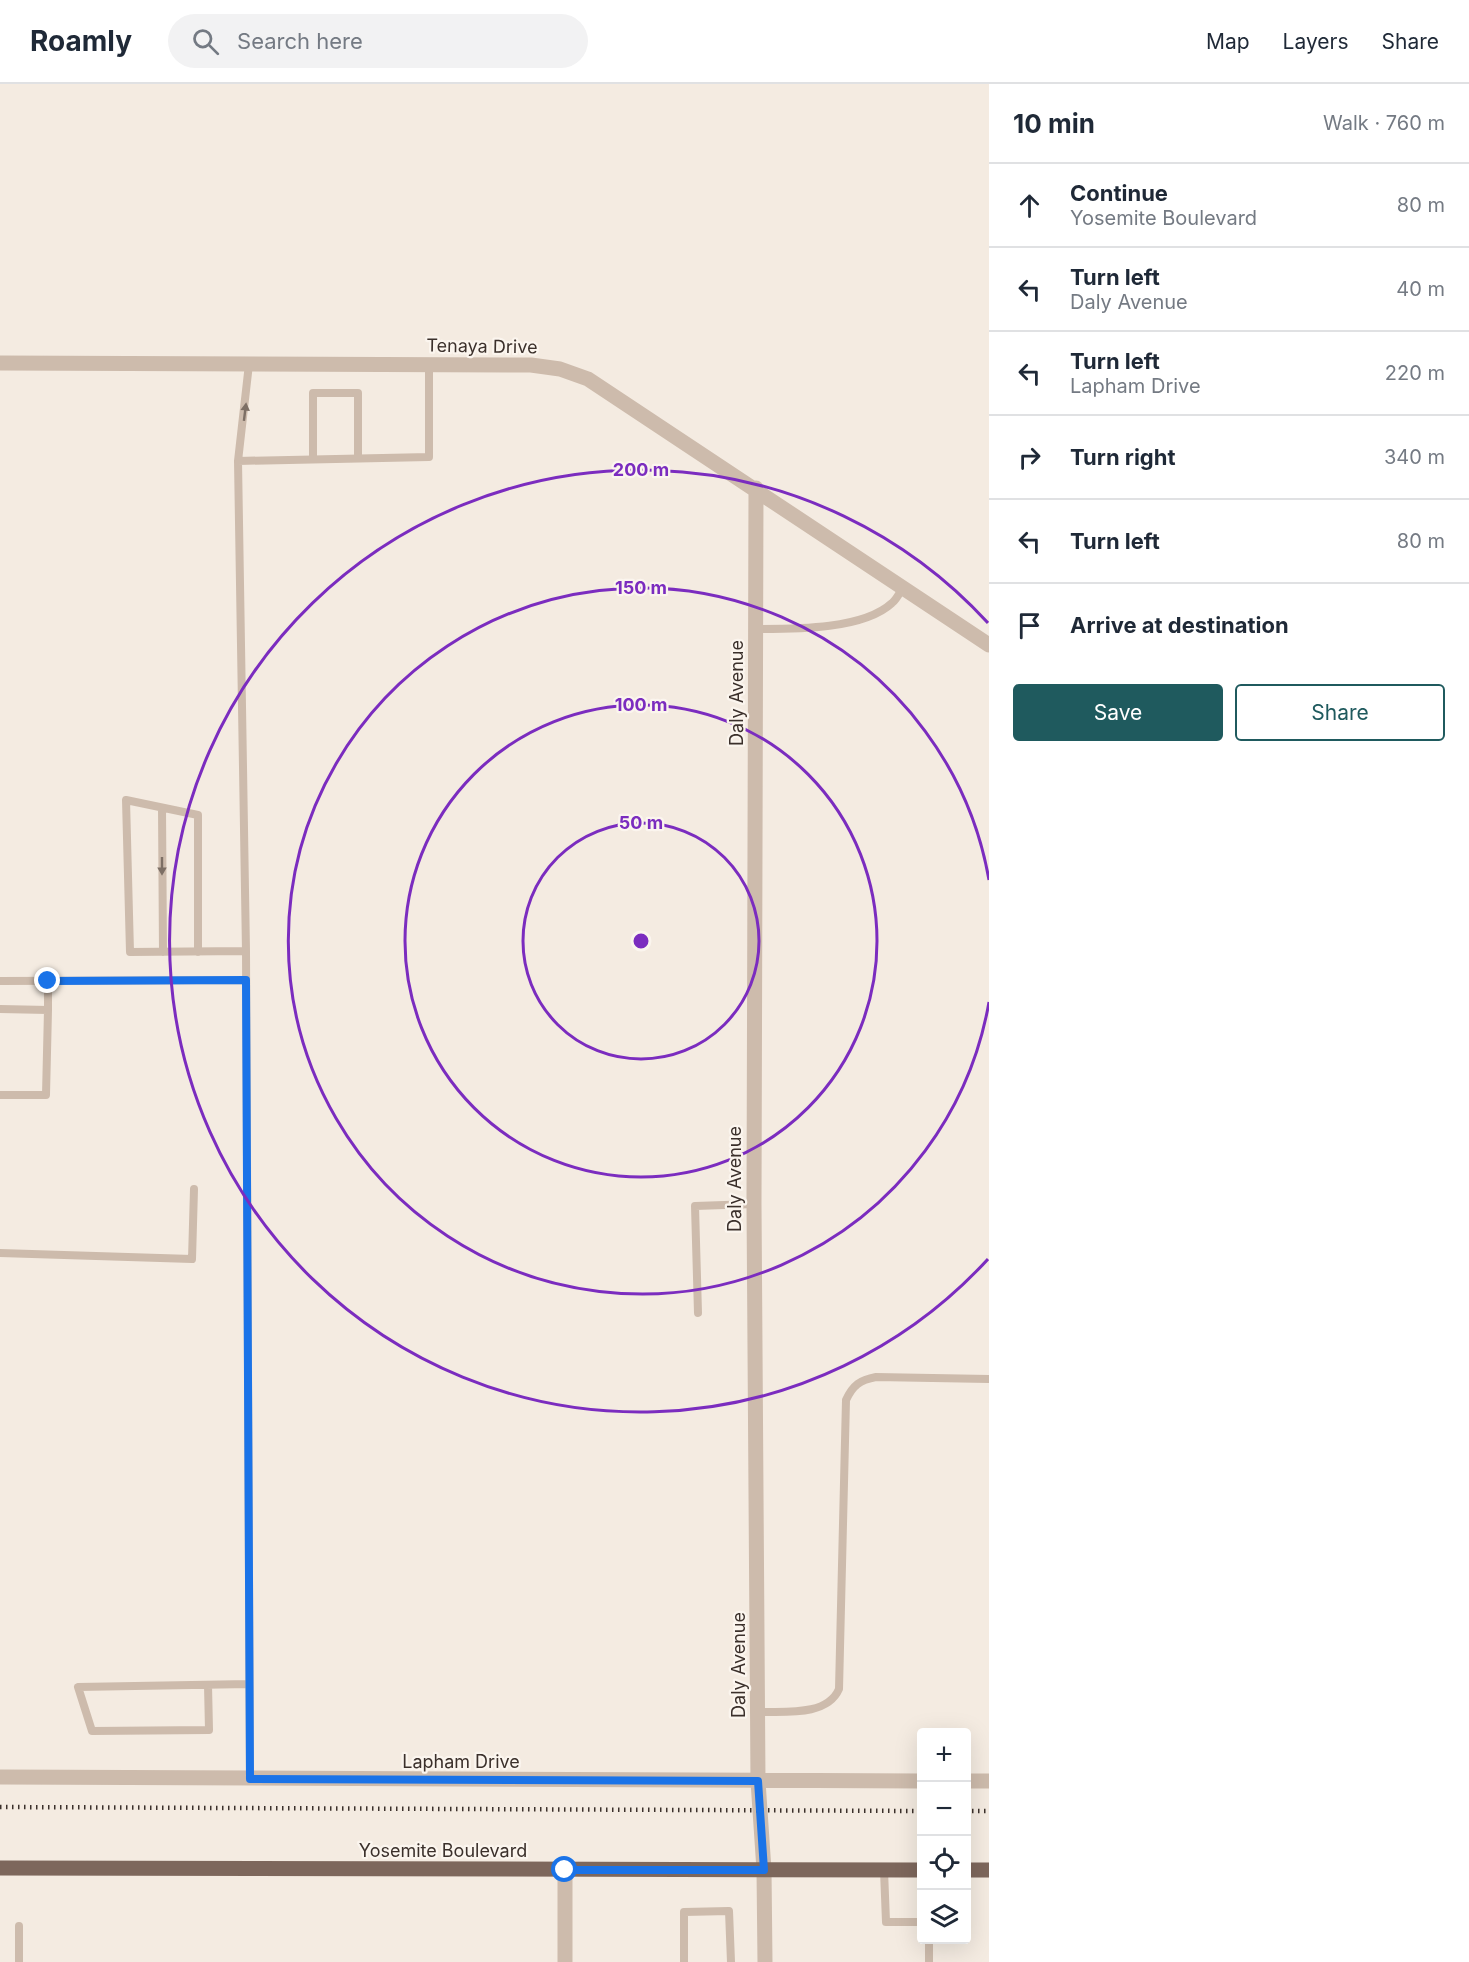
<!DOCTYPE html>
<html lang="en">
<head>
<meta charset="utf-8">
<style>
	body { margin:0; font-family:Inter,sans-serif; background:#f2f2f3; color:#1f2937 }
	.controls { position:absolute; right:18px; bottom:18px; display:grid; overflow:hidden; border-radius:6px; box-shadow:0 6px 24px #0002 }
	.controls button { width:54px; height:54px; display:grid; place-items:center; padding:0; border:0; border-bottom:2px solid #e0e1e3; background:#fff; color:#1f2937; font:30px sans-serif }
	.stop { position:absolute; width:18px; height:18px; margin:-14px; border:4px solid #1a73e8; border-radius:50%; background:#fff }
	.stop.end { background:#1a73e8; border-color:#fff; box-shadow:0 2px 6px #0008 }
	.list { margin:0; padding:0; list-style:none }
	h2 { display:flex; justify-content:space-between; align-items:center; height:78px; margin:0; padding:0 24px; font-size:26px }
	h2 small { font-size:20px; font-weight:400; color:#747a83 }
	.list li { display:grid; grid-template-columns:39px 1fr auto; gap:18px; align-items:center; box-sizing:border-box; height:84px; padding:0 24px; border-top:2px solid #e0e1e3 }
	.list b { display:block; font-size:22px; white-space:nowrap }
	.list p { margin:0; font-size:20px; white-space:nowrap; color:#747a83 }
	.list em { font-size:20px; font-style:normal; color:#747a83 }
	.actions { display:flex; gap:12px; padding:18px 24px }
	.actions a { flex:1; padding:14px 0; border:2px solid #1f5a5e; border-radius:6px; text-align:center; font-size:21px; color:#1f5a5e }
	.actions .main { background:#1f5a5e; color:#fff }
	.icon { flex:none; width:33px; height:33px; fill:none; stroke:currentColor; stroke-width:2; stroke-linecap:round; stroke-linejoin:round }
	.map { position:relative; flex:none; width:989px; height:1878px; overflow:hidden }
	header { display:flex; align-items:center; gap:36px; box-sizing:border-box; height:84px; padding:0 30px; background:#fff; border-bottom:2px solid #e0e1e3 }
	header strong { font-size:28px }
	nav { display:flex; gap:33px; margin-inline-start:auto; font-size:21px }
	.search { width:420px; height:54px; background:#f2f2f3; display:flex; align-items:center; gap:15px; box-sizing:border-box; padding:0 21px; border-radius:33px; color:#747a83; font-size:22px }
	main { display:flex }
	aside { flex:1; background:#fff }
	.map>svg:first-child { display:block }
</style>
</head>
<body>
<header>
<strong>Roamly</strong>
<div class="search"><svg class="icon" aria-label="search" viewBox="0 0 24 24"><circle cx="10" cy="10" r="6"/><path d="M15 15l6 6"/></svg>Search here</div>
<nav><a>Map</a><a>Layers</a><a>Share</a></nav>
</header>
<main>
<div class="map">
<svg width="989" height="1878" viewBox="0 0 989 1878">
	<rect width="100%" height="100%" fill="#f4ebe1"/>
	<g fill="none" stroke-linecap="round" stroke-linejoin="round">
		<!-- lane -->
		<path stroke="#cdbbac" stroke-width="8" d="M313,375V309H358V374
			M238,377L249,280
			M755,545C793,545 863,546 892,519C897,515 900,508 903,503
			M162,724L163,868
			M246,867L250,1695
			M198,868V731L126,716L130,868L246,867L238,377L429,373V281
			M0,897L246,896
			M0,925L48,926L46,1011H0
			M48,926V897
			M0,1169L192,1175L194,1105
			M698,1229L695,1122L754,1120
			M208,1601L209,1646L92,1647L78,1603L249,1600
			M758,1628C783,1627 827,1633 839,1605L846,1316C853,1301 860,1296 876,1293L989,1295
			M884,1786L886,1838H922
			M19,1842V1878
			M929,1856V1878
			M684,1878V1828L729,1827L731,1878"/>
		<!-- street -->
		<path stroke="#cdbbac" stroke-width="15" d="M0,279L531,281L560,285L588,295L989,561
			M756,404L754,1120L758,1697L764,1786L765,1878
			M0,1693L922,1697
			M966,1697H989
			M565,1787V1878"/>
		<!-- primary -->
		<path stroke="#7d675c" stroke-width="15" d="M0,1784L922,1786
			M966,1786H989"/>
		<!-- rail -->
		<path stroke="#3b302b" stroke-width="4.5" stroke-dasharray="1.5 4.5" stroke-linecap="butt" d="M0,1723L922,1727
			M966,1727H989"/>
	</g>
	<!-- one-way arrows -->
	<defs><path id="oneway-solid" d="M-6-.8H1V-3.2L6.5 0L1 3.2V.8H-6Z" transform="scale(1.5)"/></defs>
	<g fill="#7d6f65">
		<use href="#oneway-solid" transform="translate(245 328) rotate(-83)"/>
		<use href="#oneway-solid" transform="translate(162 782) rotate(90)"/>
	</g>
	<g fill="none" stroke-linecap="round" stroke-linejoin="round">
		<!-- route -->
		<path stroke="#1a73e8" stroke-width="8" d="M48,897L246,896L250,1695L758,1697L764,1786H565"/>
	</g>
	<!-- distance rings -->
	<g fill="none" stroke="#7b2cbf" stroke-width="3">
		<circle cx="641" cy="857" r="118"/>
		<circle cx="641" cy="857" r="236"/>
		<path d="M989 918A353 353 0 1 1 989 796"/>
		<path d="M988 1175A471 471 0 1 1 988 539"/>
	</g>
	<g text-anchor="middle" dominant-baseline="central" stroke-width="4.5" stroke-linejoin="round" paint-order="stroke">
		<!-- street labels -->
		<g font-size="18" fill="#3b302b" stroke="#fbf5ee">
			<text transform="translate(482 262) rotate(1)">Tenaya Drive</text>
			<text transform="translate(736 609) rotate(-90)">Daly Avenue</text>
			<text transform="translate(734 1095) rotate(-90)">Daly Avenue</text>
			<text transform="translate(738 1581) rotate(-90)">Daly Avenue</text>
			<text x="461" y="1677">Lapham Drive</text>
			<text x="443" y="1766">Yosemite Boulevard</text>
		</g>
	</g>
	<circle cx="641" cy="857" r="9" fill="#7b2cbf" stroke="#fbf5ee" stroke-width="3"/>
	<g font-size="18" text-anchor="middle" font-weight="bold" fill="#7b2cbf" stroke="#fbf5ee" stroke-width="4.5" stroke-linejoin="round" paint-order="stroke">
		<text x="641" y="392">200 m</text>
		<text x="641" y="510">150 m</text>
		<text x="641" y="627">100 m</text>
		<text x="641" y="745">50 m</text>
	</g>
</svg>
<div class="controls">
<button>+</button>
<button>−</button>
<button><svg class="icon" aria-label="locate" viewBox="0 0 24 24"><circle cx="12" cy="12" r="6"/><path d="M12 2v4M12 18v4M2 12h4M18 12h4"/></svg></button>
<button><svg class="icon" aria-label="layers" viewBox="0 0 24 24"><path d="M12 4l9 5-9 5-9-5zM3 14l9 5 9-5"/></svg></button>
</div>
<div class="stop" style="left:565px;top:1786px"></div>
<div class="stop end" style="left:48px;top:897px"></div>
</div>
<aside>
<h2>10 min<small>Walk · 760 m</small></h2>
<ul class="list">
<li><svg class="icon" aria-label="ahead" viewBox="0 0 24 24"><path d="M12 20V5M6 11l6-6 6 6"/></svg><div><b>Continue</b><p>Yosemite Boulevard</p></div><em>80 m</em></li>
<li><svg class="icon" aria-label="left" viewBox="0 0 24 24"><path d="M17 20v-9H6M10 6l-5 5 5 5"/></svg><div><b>Turn left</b><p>Daly Avenue</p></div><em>40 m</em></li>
<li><svg class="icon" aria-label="left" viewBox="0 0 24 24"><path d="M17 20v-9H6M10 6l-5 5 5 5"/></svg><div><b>Turn left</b><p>Lapham Drive</p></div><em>220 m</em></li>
<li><svg class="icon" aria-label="right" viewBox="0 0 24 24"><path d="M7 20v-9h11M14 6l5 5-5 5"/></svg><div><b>Turn right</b></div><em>340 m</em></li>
<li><svg class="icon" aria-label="left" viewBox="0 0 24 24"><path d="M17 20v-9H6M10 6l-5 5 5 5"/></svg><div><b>Turn left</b></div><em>80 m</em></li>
<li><svg class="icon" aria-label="arrive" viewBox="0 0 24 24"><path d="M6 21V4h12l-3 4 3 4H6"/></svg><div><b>Arrive at destination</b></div></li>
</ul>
<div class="actions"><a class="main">Save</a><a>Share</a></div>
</aside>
</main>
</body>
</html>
